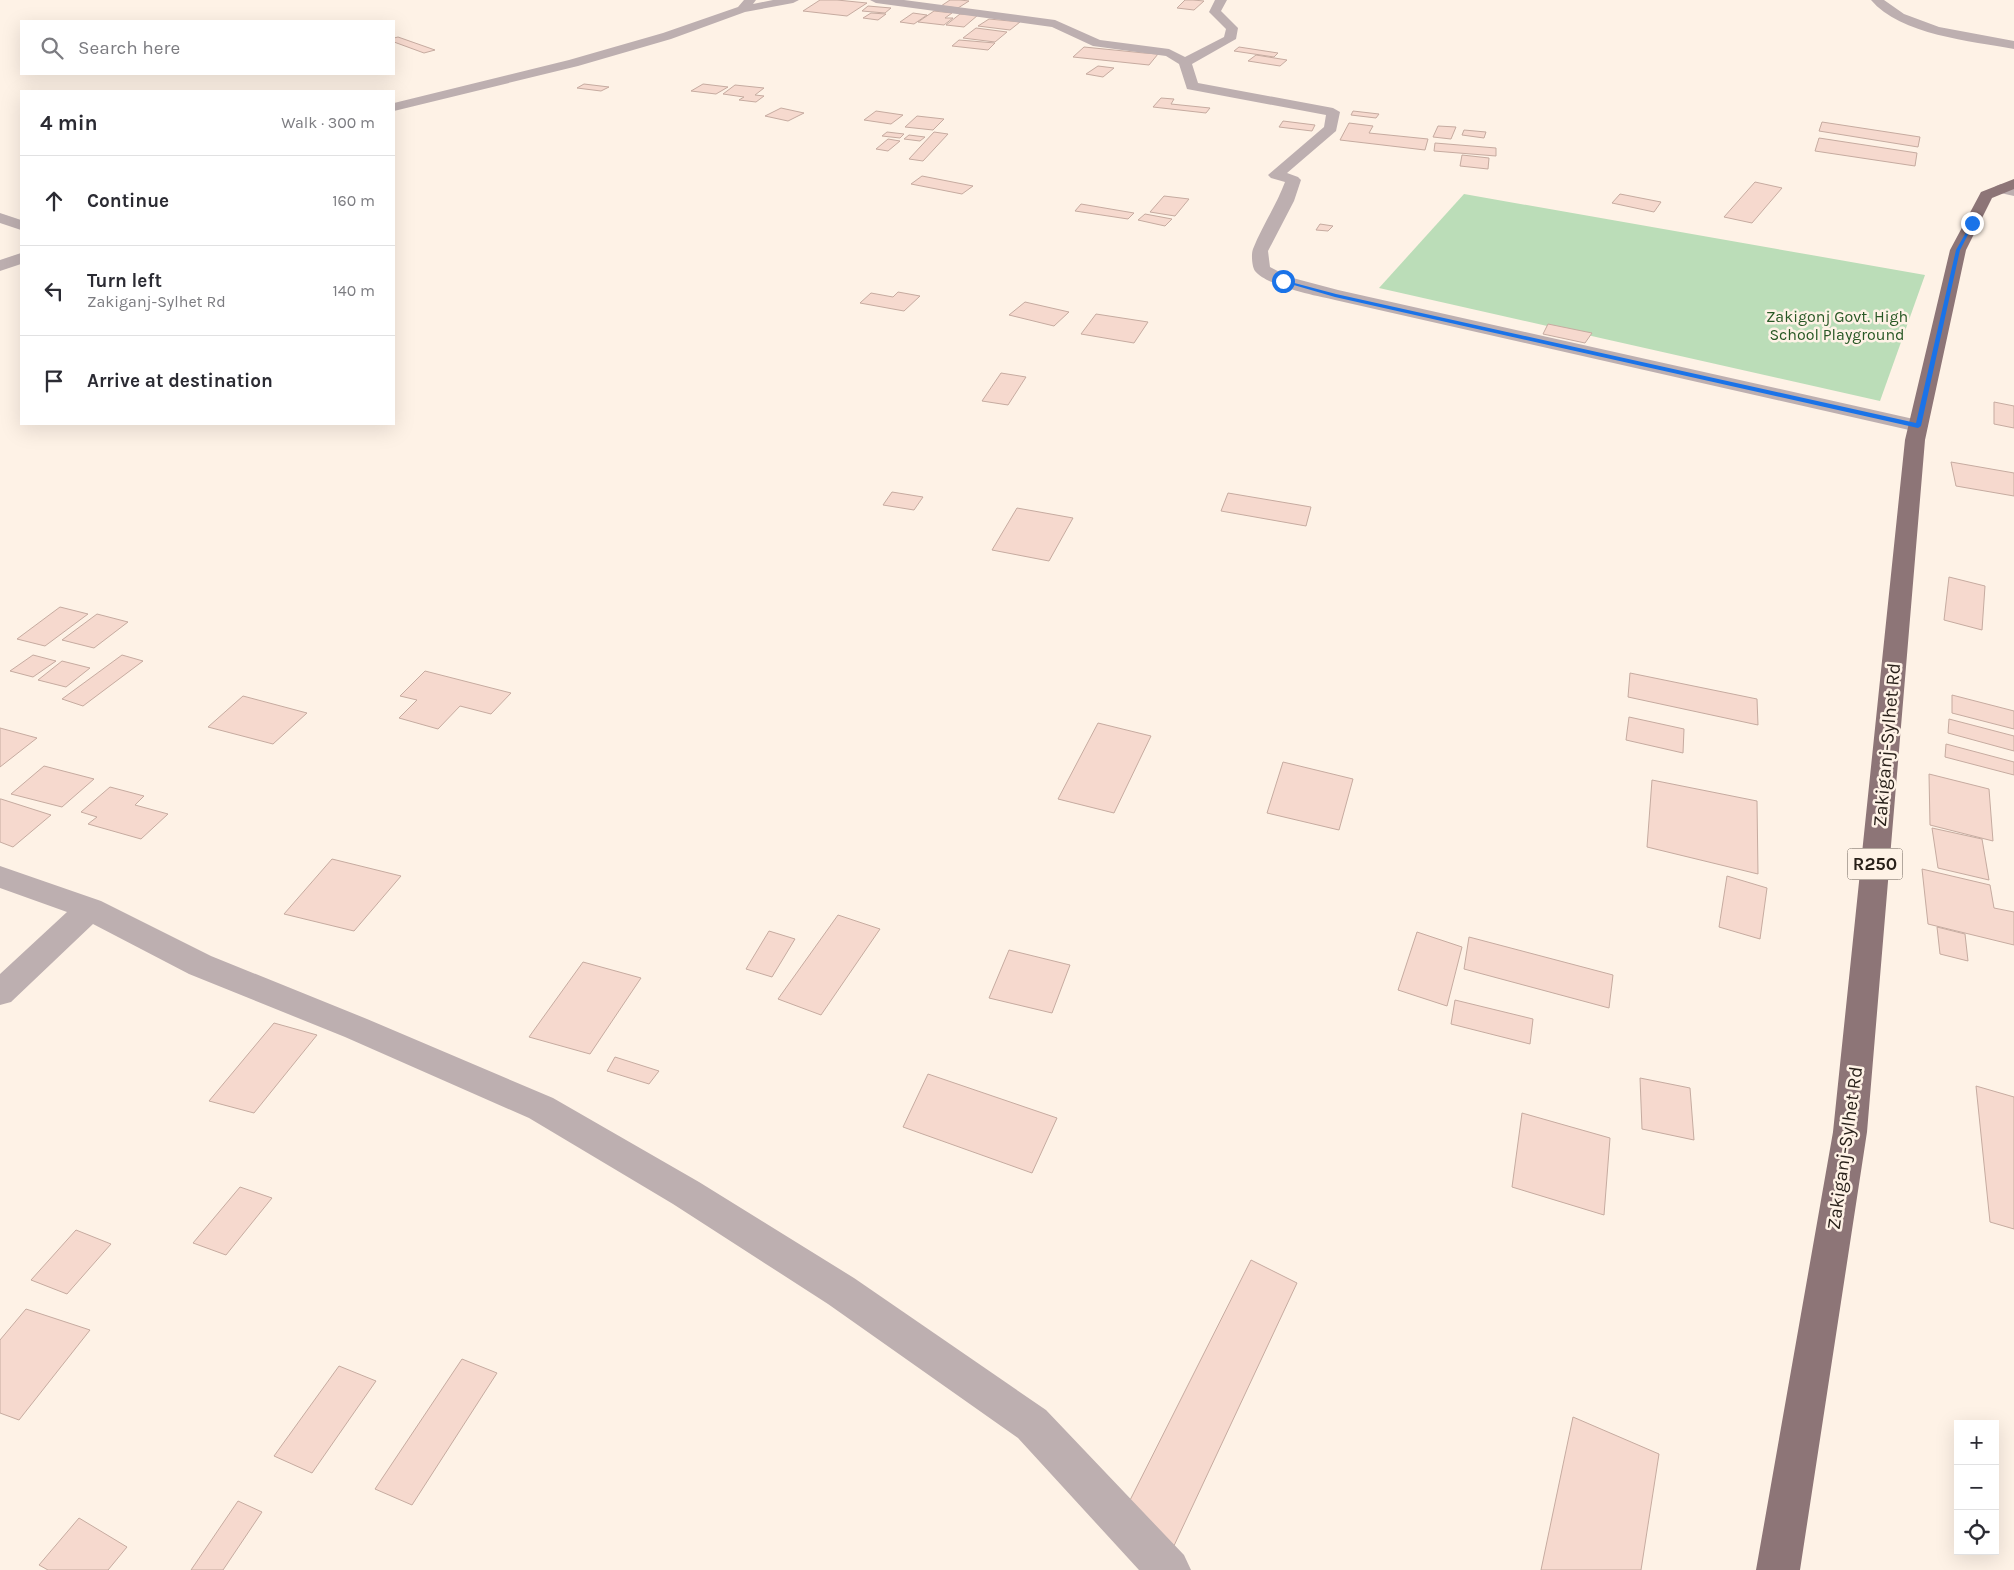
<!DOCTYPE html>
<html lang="en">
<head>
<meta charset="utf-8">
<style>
	body { margin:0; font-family:Karla,sans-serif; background:#f2f2f3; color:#2b2b33 }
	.controls { position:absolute; right:15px; bottom:15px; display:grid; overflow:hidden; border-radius:0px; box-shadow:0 5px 20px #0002 }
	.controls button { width:45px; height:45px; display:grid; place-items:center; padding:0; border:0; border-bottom:1px solid #e1e1e2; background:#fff; color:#2b2b33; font:25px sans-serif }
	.stop { position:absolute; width:15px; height:15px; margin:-11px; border:4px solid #1a73e8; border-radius:50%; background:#fff }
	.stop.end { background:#1a73e8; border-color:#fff; box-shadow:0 1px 5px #0008 }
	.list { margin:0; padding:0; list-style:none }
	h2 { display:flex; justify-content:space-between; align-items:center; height:65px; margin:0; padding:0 20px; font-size:21px }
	h2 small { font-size:16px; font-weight:400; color:#7c7c81 }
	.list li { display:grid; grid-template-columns:32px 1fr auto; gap:15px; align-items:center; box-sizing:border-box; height:90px; padding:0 20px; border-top:1px solid #e1e1e2 }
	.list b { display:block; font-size:19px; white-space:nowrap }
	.list p { margin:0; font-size:16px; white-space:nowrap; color:#7c7c81 }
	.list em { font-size:16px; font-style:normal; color:#7c7c81 }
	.icon { flex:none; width:28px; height:28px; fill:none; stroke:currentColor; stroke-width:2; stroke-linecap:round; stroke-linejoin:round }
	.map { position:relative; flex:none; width:2014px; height:1570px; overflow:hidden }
	.search { position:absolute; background:#fff; box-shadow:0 5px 20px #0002; left:20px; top:20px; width:375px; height:55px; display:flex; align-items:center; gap:12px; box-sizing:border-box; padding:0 18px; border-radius:0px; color:#7c7c81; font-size:19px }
	.panel { position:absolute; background:#fff; box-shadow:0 5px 20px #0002; left:20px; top:90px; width:375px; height:335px; border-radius:0px }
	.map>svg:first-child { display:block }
</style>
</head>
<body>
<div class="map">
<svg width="2014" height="1570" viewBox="0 0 2014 1570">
	<rect width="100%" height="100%" fill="#fef2e6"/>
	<!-- green -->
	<path fill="#bbddb8" d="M1464,194L1925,275L1880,401L1379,288Z"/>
	<!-- building -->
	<path fill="#f6d9ce" stroke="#c6aba0" d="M820,0H837L867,3L847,16L803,11Z
		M950,0H960L969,1L958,8L941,6Z
		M1185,0H1193L1204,1L1194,10L1177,8Z
		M868,6L891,8L885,13L862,11Z
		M934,11L952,13L945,18H953L944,25L918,22Z
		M871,13L886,14L878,20L863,18Z
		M913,13L927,15L914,24L900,22Z
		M960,14L978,15L964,27L946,25Z
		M989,19L1020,22L1010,30L978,26Z
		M976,28L1007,32L995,42L963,38Z
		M398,37L435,50L424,53L394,42V38Z
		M959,40L995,43L988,50L952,46Z
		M1084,47L1144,53L1158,54L1149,65L1073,57Z
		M1239,47L1278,53L1274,57L1234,51Z
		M1256,55L1287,60L1280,66L1248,61Z
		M1098,66L1114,68L1103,77L1086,74Z
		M584,84L609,87L601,91L577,88Z
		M703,84L728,87L716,94L691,91Z
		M735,85L764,88L755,95L764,96L756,102L739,100L744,97L723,94Z
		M1161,98L1174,99L1171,104L1210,108L1206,113L1153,107Z
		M781,108L804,113L788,121L765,116Z
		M876,111L903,115L891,124L864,120Z
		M1353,111L1379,114L1376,118L1351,115Z
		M917,116L944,119L933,130L905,127Z
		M1283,121L1315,125L1312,131L1279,127Z
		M1822,122L1920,137L1918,147L1819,131Z
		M1349,123L1373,126L1369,133L1428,139L1425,150L1340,140Z
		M1438,126L1456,127L1451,139L1433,137Z
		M1464,130L1486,132L1484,138L1462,135Z
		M887,132L904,134L900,138L882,136Z
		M934,132L948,134L923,161L909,159Z
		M909,135L925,137L920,141L904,139Z
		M1819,138L1917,153L1915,166L1815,151Z
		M888,139L900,141L888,151L876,149Z
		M1435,143L1496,148V156L1434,151Z
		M1462,155L1489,158L1488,169L1460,166Z
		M922,176L973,186L962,194L911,184Z
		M1755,182L1782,188L1752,223L1724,217Z
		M1620,194L1661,202L1654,212L1612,203Z
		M1164,196L1189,199L1175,216L1150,212Z
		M1081,204L1134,213L1128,219L1075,211Z
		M1145,214L1172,219L1165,226L1138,220Z
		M1320,224L1333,226L1328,231L1316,230Z
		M898,292L920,296L904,311L860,303L871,293L893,297Z
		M1025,302L1069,312L1054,326L1009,315Z
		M1096,314L1148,322L1134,343L1081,334Z
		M1548,324L1592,333L1585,343L1543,334Z
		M1001,373L1026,377L1008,405L982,401Z
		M1994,402L2014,406V428L1994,424Z
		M1951,462L2014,473V496L1956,486Z
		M892,492L923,497L914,510L883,505Z
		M1228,493L1311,507L1306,526L1221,511Z
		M1017,508L1073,518L1049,561L992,550Z
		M1949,577L1985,586L1982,630L1944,620Z
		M60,607L88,614L45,646L17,639Z
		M97,614L128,622L94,648L62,640Z
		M33,655L56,661L33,677L10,671Z
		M122,655L143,661L83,706L62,699Z
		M62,661L90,668L66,687L38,680Z
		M425,671L511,693L491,714L460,706L438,729L399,718L417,700L400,696Z
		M1630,673L1757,699L1758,725L1628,697Z
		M1952,695L2014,711V729L1952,713Z
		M243,696L307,713L273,744L208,727Z
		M1629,717L1684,729L1683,753L1626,740Z
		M1949,719L2014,736V751L1948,733Z
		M1098,723L1151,736L1114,813L1058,799Z
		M0,728L37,738L0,767Z
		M1946,744L2014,762V775L1945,757Z
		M1283,762L1353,779L1339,830L1267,813Z
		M44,766L94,779L62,807L11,794Z
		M1929,774L1989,789L1993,841L1930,825Z
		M1652,780L1757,801L1758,874L1647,847Z
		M110,787L144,796L135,805L168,814L141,839L88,824L97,817L81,812Z
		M0,799H1L51,815L13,847L0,842Z
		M1932,828L1982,839L1989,880L1938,868Z
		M332,859L401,876L354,931L284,914Z
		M1922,869L1990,885L1994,908L2014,912V945L1928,924Z
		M1727,876L1767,888L1760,939L1719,927Z
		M838,915L880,929L821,1015L778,999Z
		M1937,927L1965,934L1968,961L1940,954Z
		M769,931L795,939L772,977L746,969Z
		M1417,932L1462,947L1447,1006L1398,990Z
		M1469,937L1613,975L1609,1008L1464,969Z
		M1009,950L1070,965L1052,1013L989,998Z
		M583,962L641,978L590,1054L529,1037Z
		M1455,1000L1533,1019L1530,1044L1451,1024Z
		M274,1023L317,1035L254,1113L209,1101Z
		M615,1057L659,1071L649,1084L607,1071Z
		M928,1074L1057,1118L1032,1173L903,1127Z
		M1640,1078L1690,1088L1694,1140L1642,1129Z
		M1976,1086L2014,1097V1229L1990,1222Z
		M1522,1113L1610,1138L1604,1215L1512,1187Z
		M240,1187L272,1198L226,1255L193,1243Z
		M76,1230L111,1244L67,1294L31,1280Z
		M1251,1260L1297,1283L1172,1550L1120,1520Z
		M26,1309L90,1330L19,1420L0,1413V1340Z
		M462,1359L497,1373L412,1505L375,1489Z
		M339,1366L376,1381L312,1473L274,1456Z
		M1573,1417L1659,1454L1641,1570H1541Z
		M238,1501L262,1512L223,1570H191Z
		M79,1518L127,1547L108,1570H48L39,1565Z"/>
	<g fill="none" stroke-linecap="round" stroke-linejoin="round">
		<!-- street -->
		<path fill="#bdafb0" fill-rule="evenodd" d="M744,0H756L753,4L773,0H799L793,3L745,12L671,39L578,66L394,111V103L569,60L663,33L738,7Z
			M870,0H904L1055,20L1100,40L1169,49L1185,57L1224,37L1226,29L1209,12L1215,0H1227L1221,11L1238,28L1236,39L1192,64L1198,83L1333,108L1340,112L1336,131L1287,173L1298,177L1301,180L1294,201L1268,251L1270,267L1289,277L1338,290L1918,420L1925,422L1928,426L1925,430L1918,432L1335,300C1316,296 1267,286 1255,271C1252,267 1251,254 1253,249C1262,226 1276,206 1285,182L1271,178L1268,175L1324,127L1326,115L1187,89L1179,64L1166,56L1093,46L1052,27L876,3Z
			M1871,0H1884L1904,14L1939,27L2014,41V49C1972,41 1900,35 1871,0Z
			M2001,184L2014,186V196L1996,192L1993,189L1996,186Z
			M0,213L21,220V230L0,223Z
			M21,253V264L0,271V260Z
			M0,866L101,901L211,956L367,1019L553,1098L699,1182L854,1278L1046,1410L1184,1555L1191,1570H1139L1018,1438L828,1304L673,1204L529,1118L345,1037L189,974L93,924L11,1002L0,1005V974L67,912L0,888Z"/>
		<!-- primary -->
		<path fill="#8d7577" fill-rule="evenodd" d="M2014,179V189L1992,198L1966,250L1925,440L1867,1132L1800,1570H1756L1833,1132L1905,440L1950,250L1981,192Z"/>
	</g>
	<!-- route -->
	<path fill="#1a73e8" d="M1972,222L1974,223L1960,250L1921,426L1918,428L1335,297L1280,281L1283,280L1336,294L1916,423L1956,250Z"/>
	<g text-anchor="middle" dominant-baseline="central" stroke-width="5" stroke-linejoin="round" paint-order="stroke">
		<!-- far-park labels -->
		<g font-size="16" fill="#285825" stroke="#fef2e6">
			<text x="1837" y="316">Zakigonj Govt. High<tspan x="1837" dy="18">School Playground</tspan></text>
		</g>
		<!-- shield labels -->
		<rect fill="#fef2e6" stroke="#685e56" stroke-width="1" x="1847.5" y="848.5" width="55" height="31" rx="4"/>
		<g font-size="18" font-weight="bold" fill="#271f18">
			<text x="1875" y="864">R250</text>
		</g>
		<!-- street labels -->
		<g font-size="19" fill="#271f18" stroke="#fef2e6">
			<text transform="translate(1887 745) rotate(-85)">Zakiganj-Sylhet Rd</text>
			<text transform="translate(1845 1148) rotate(-82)">Zakiganj-Sylhet Rd</text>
		</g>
	</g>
</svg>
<div class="controls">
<button>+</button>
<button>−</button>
<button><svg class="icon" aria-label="locate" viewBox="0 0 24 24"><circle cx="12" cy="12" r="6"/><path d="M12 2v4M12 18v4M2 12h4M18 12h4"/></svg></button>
</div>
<div class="stop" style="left:1283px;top:281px"></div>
<div class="stop end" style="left:1972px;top:223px"></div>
<div class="search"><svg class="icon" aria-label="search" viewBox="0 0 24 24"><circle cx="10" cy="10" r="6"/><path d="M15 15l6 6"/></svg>Search here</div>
<section class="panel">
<h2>4 min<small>Walk · 300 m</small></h2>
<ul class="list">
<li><svg class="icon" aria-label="ahead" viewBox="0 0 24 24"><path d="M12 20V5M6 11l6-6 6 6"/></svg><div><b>Continue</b></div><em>160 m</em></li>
<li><svg class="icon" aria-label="left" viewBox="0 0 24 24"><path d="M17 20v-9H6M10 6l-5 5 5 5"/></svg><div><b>Turn left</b><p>Zakiganj-Sylhet Rd</p></div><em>140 m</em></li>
<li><svg class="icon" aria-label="arrive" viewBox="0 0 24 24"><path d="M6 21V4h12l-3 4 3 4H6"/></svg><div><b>Arrive at destination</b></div></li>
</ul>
</section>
</div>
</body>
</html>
